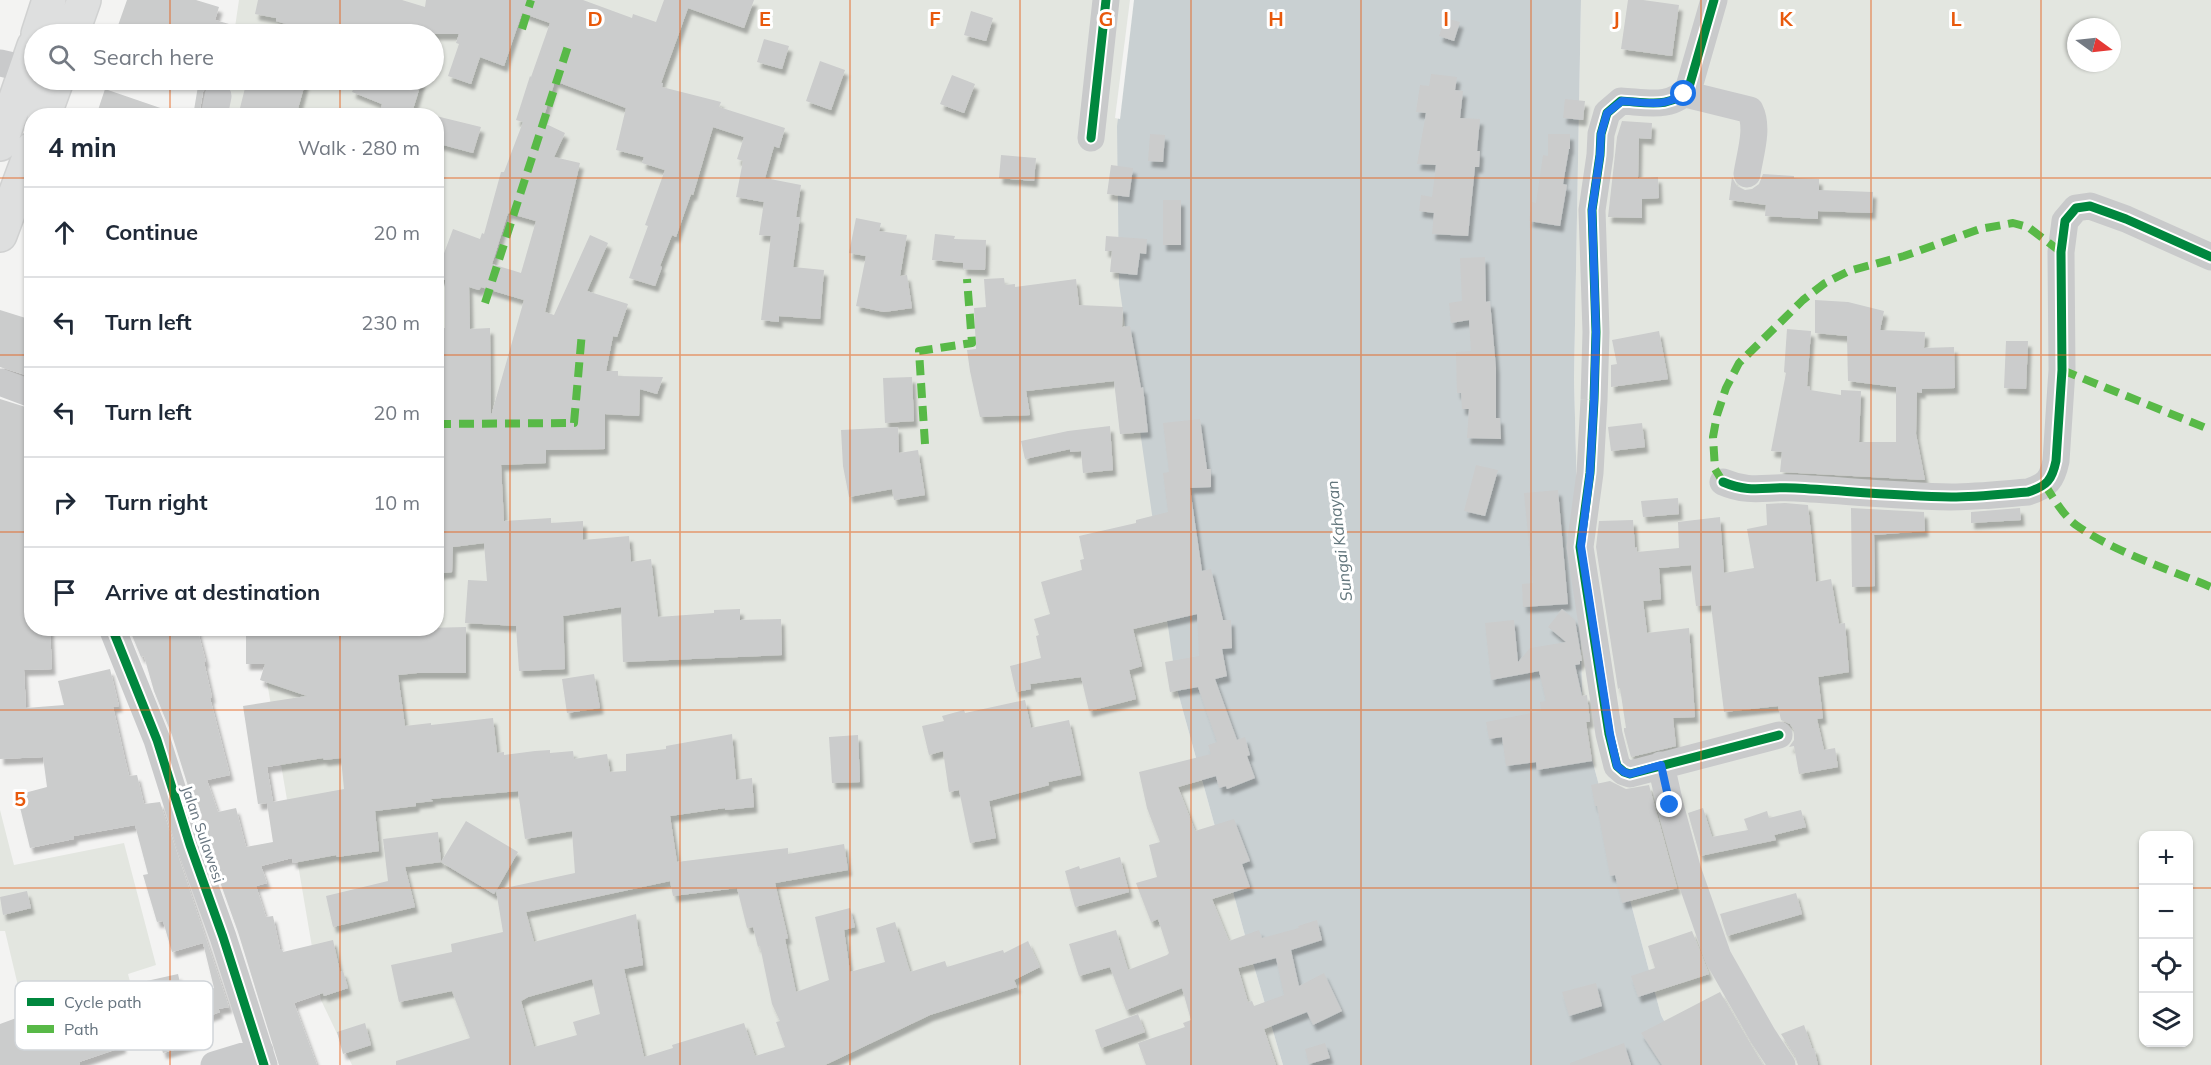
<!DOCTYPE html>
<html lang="en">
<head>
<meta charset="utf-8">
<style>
	body { margin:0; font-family:Mulish,sans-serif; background:#f2f2f3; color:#1f2937 }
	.controls { position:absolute; right:18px; bottom:18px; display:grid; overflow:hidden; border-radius:12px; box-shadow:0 2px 4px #0004 }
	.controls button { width:54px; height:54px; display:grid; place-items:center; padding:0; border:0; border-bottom:2px solid #e0e1e3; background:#fff; color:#1f2937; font:30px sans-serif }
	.compass { position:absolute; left:2067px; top:18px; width:54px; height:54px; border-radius:50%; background:#fff; box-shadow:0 2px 4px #0004; rotate:105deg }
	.stop { position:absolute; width:18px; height:18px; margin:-14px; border:4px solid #1a73e8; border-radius:50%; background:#fff }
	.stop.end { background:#1a73e8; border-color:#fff; box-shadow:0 2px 6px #0008 }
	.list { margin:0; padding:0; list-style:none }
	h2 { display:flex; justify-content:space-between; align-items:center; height:78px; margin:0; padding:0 24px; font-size:26px }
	h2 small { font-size:20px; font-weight:400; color:#747a83 }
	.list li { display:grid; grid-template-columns:39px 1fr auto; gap:18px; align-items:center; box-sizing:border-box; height:90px; padding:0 24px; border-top:2px solid #e0e1e3 }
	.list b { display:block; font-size:22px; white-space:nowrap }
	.list em { font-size:20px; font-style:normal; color:#747a83 }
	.icon { flex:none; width:33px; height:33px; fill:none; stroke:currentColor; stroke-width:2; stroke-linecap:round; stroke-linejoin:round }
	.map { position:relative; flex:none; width:2211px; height:1065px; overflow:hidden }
	.search { position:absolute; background:#fff; box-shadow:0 2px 4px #0004; left:24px; top:24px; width:420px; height:66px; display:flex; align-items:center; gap:15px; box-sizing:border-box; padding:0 21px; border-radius:33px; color:#747a83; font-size:22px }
	.panel { position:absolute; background:#fff; box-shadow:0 2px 4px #0004; left:24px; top:108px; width:420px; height:528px; border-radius:24px }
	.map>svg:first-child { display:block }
</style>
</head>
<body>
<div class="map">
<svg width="2211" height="1065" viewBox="0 0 2211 1065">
	<defs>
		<filter id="shadow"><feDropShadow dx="3.5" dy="6" stdDeviation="1.5" flood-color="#0004"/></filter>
	</defs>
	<rect width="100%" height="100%" fill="#f3f3f2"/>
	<!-- green -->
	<path fill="#e3e6e0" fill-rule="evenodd" d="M239,0H1133L1177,689L1246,939L1283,1065H352L321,1000L258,629L436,628V116H227L230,80H434V34H234Z
		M1581,0H2211V1065H1687L1661,1015L1583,726L1574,379ZM2076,27H2112V63H2076ZM2144,836H2188V1042H2144Z
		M0,810L14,865L124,843L156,965L128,974L135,1001L28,1028L5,931H0Z"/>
	<!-- water -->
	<path fill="#c9d0d2" d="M1133,0H1581L1574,379L1583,726L1661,1015L1687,1065H1283L1246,939L1177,689L1119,284L1117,126Z"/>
	<!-- pier -->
	<path fill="#f3f3f2" d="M1130,0H1134L1120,119L1115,118Z"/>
	<!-- building -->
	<path fill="#cbcccc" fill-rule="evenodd" filter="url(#shadow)" d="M127,0H196L219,7L215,20L250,30L249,34H115Z
		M258,0H402L425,7L426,0H583L632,18L633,14L656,22L664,0H754L744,28L688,8L661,83H663L662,87L721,102L719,107L785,128L779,148L774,146L765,178L801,185L796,217H800L793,267L824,270L820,319L779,316V322L761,320L771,236L759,235L764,202L736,197L743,161L737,159L744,137L713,127L693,195L691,194L676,237L672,235L660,266L662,267L655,286L629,278L648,226L645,225L665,170L642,163L644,157L616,150L626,108L555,81L542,122L565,133L554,157L580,163L545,312L554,315L590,235L608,243L587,291L628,304L617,337L613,336L606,371H618V376L663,377L657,394L640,389L639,416L605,414V449L546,450V463L501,465L504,521L551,518V523L583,521V540L629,536L631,562L651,559L658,617L714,613V610L740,609V620L781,619L782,655L623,662L621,607L563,616L565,669L519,671L516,626L465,623L468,580L487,581L484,543L453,547L452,572L436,574V328H445V280L436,277V275L453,229L480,239L482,233L484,234L501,172H504L523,122L516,120L530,76L531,77L550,23L522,13L504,66L480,57L471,84L448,76L459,44L456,43L459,34H302L303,29L276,21V18L255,14ZM508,213L536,221L521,273L492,264ZM469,287L479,290L481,287L524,300L491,416L490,328L470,329Z
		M1628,0H1643L1679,5L1672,56L1621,49Z
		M971,11L993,18L986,41L964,35Z
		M1445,18L1460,22L1454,41L1439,36Z
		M764,39L789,46L782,69L757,62Z
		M820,61L845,70L831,110L806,101Z
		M1431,74L1457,77L1455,90L1463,91L1460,118L1480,119L1477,151H1480L1479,167H1475L1468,236L1432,234L1434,213L1419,211L1421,195L1432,197L1436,165L1417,164L1426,113L1416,112L1420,85L1429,86Z
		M952,75L975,84L964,113L940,104Z
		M199,80H214L207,85L203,92L199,116H193Z
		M247,80H306L296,116H238Z
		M357,80H422L411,116H379L382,104L352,92Z
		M105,89L175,113L174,116H96Z
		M1565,99L1585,101L1583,120L1563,118Z
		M436,116L481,127L473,153L436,143Z
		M1622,121L1652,123L1651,139L1639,138L1638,178L1658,177L1659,198L1642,199V218L1608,217L1617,137Z
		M1150,134L1165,135L1163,162L1148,161Z
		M1548,134H1570V149H1569L1563,184L1567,185L1560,226L1529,221L1532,202L1536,203L1543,155L1548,156Z
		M1001,155L1036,158L1034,181L999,178Z
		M1111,165L1133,168L1129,197L1107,194Z
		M1763,174L1794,176V178L1819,179V190L1873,192L1872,213L1818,211V219L1765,216L1766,205L1729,200L1732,177L1737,186L1745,190L1752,189L1759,184Z
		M1163,200H1181V245H1163Z
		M856,218L881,223L879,231L907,235L900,276L907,275L912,308L884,312L856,306L866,256L849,253Z
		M935,234L955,236L954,239L986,240L985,270L963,269V263L932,260Z
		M1106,236L1147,239L1146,254L1140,253L1137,275L1110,272L1112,251H1105Z
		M1485,257L1486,302L1490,301L1496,368V418H1500L1501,439L1467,438L1469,409H1462L1461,393H1457L1456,352L1471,351L1469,320L1451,323L1449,303L1462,301L1460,258Z
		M1004,278L1005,285L1015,284V287L1076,279L1079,305L1123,307L1122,327L1130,326L1141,388L1143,387L1148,432L1120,434L1114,381L1026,391L1030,415L980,417L970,371L967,350L976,349L974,308L986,307L984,279Z
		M1815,300L1848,302L1884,311L1880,330L1925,332L1924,348L1954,347L1955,388L1922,389V393L1917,392L1916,434L1925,480L1780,472L1782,452L1771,451L1786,373L1784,372L1787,329L1811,331L1807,386L1810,387V390L1841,395V390L1861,391L1859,442H1896V387L1848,381L1847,336L1815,333Z
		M0,310L32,320V377L0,367Z
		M1659,331L1668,379L1611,387V365L1617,364L1612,340Z
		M2006,341H2028L2026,389L2004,388Z
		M912,377L914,421L885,423L883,378Z
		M0,399L32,409V547H29L26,598H32V628H50L52,669L24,670L26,708L64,705L58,681L110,669L119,706L113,707L129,776L137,775L144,804L160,802L229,1007L218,1009L220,1012L196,1021L202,1042L163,1053L148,998H146L142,982L178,974L184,1000L214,988L203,943L172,952L163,921L157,922L143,875L148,874L135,825L74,836V839L30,848L17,795L47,787L43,757L0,759Z
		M1200,419L1207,469H1211V487L1190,488L1202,571L1211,569L1223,620H1231L1232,648L1222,649L1227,676L1215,679L1237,740L1245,737L1250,755L1247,756L1255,778L1227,789L1226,786L1219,788L1216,776L1178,787L1195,831L1234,819L1250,861L1242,864L1250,887L1212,899L1229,941L1259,930L1262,938L1299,928L1298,926L1317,920L1322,940L1291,950L1299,986L1324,973L1342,1011L1313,1025L1307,1012L1264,1029L1276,1065H1146L1138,1043L1185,1027L1183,1023L1191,1020L1182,988L1126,1010L1110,967L1079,976L1069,944L1116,930L1128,970L1167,955L1169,953L1158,919L1151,922L1136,883L1157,877L1149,845L1160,842L1147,808L1139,772L1211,754L1208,745L1217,742L1198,687L1170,692L1165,662L1199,656L1197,614L1133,629L1142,666L1129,670L1136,699L1089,711L1081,677L1030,684L1031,689L1016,692L1010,666L1041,658L1036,636L1039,635L1034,619L1050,614L1041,582L1082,570L1080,560L1084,559L1079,536L1136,523V520L1168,512L1163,473L1169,472L1163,423ZM1276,958L1284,995L1254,1006L1252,1001L1248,1002L1238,968Z
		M1642,423L1645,447L1611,451L1608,427Z
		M1110,426L1113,470L1083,473L1081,451L1070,452V449L1025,459L1021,441L1068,431Z
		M898,427L899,453L918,450L925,495L894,500L892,489L849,497L843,466L841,430Z
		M1476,465L1498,470L1485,516L1464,511Z
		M1558,490L1568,604L1523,607L1522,584L1533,583L1524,493Z
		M1678,498L1679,514L1643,517L1641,501Z
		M1785,503L1808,505L1816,582L1831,579L1839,624L1845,623L1849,672L1818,677L1823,718L1817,719L1824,750L1835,748L1838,767L1799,774L1794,746L1789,747L1794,740V730L1790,724L1781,720L1778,706L1724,712L1711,605L1696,606L1691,565L1659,568L1661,599L1643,601L1647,633L1689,628L1695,717L1673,718L1676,746L1631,757L1624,731V728H1626L1620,688L1618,689L1596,547L1599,521L1633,520L1635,548L1637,547V552L1679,548L1678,522L1720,517L1724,573L1754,568L1747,529L1767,525L1766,504Z
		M1851,508L1924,512L1925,531L1874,535L1875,586L1852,587Z
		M2020,508L2021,520L1971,523V512Z
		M1562,609L1575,620L1582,661H1580V664L1575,665L1582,696L1587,695L1590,722H1586L1592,761L1537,770L1536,762L1506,766L1502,737L1489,739L1486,722L1541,711L1540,702L1546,701L1539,671L1491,680L1485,623L1514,620L1518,662L1530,648L1566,642L1548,627Z
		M466,627V673H417L398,675L405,726L431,723V725L493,718L497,753L504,752V755L535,751L550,750V753L573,751L574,759L607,754L610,772L626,771V754L666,749V746L732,734L736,780L752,778L754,807L725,810V808L670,816L677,862L788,848V854L844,844L848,870L775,883L788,938L785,939L796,992L829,980L815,917L850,908L855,927L844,930L850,972L885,962L876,928L895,922L910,972L945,961L947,967L1003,950L1004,953L1028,941L1040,967L1014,980L1017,987L930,1015L825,1065H396V1061L470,1038L452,991L399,1002L391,965L452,952L451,944L503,932L496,890L575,873L572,831L525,839L518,791L430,799L433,801L416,803V806L375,811L379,851L337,857L336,855L293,863L292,858L261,866L267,883L256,886L266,917L273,916L280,949H282L283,952L333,940L340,972L343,971L348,988L324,996L323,993L294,1003L317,1065H279L238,932L205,840L172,735L154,691L144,656L141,657L129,628H197L206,662H204L212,697L210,698L230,775L207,780L218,812L236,808L246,847L273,842L267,803L258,804L243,706L307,696L260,680L265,664H246V628H300L299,635L349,630ZM323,758L324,760L341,758L344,789L273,802L267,767ZM670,881L673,896L737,888L747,928L753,927L758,947L760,946L772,1004L780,1021L776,1022L785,1047L755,1056L744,1023L672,1045L673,1048L644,1057L624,969L643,965L636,914L534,942L526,912ZM592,979L600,1014L573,1022L577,1035L534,1047L521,1001L528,997Z
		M594,674L600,708L567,713L562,679Z
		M1025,700L1031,728L1069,720L1081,775L1048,782L1049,785L989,801L996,838L970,843L959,790L949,792L943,751L929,755L922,726L944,721L942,716L964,710L965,713Z
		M858,735L860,782L832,783L829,737Z
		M1610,781L1626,789L1649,785L1677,888L1622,903L1615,875L1610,876L1597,806H1595L1591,785Z
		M1703,808L1712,837L1748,830L1744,819L1767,811L1769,818L1801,810L1806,827L1774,835L1776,840L1700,856L1688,813Z
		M466,821L518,852L494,894L441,862Z
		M438,832L441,862L405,867L415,907L333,927L326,896L388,881L383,839Z
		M1120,857L1129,892L1075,907L1065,871L1079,866L1080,869Z
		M27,891L31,908L3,915L0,897Z
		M1796,893L1802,914L1727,936L1720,914Z
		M1692,931L1709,974L1638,997L1631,976L1655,968L1648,946Z
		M1596,983L1602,1006L1569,1016L1562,992Z
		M1720,992L1763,1065H1662L1641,1033Z
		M110,1007L123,1047L79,1062L80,1065H0V1024L19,1017L25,1036L74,1024L73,1019Z
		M1138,1014L1145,1032L1101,1048L1095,1030Z
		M365,1023L371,1045L343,1054L337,1032Z
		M1804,1025L1812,1048H1814L1818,1065H1798L1795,1056L1781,1034Z
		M1325,1043L1330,1058L1309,1064L1305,1049Z
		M1624,1043L1631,1065H1570V1063Z"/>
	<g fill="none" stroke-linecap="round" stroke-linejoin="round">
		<!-- major casing -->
		<g stroke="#d0d1d1" stroke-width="36">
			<path id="major" d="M38,34L49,0
				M72,34L84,0
				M44,116L57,80
				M0,144L34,46
				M0,235L32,149"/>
		</g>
		<!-- minor -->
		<path stroke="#c9cacb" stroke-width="27" d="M1714,0L1689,87C1673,110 1645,102 1621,101L1607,113L1601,134L1600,155L1592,210L1596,332L1594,400L1590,473L1580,547L1609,734L1617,766L1624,772L1630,774L1779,735
			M0,63L26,69
			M1685,94L1750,110C1759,128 1750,154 1747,174
			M214,116L218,96
			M1091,138L1106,0
			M0,382L32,394
			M1723,482C1751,494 1767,486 1795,488C1847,491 1899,496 1951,497C1976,497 2003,494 2028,492C2047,486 2052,480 2056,461L2062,370L2061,252L2065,221L2076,208L2090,206L2126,219L2211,257
			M112,628L157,740L190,845L223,937L264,1065
			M1661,765L1670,805L1688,871L1718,957L1763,1036L1782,1065
			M214,1065L260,1051"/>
		<!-- major -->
		<use href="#major" stroke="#dedfdf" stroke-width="33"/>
		<!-- quiet -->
		<path stroke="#58b947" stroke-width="8" stroke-dasharray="15 8" stroke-linecap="butt" d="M522,29L531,0
			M485,303L569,43
			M2062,370L2211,430
			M436,424L574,423L582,332
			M925,444L919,351L972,343L967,279
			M1723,482L1715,469L1713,437L1717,415L1726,388L1739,363L1803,300L1825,283L1849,271L1904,256L1980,229L2013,223L2028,227L2061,252
			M2045,485C2054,499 2063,515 2076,525C2114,552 2168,569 2211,587"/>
		<!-- cycleway casing -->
		<g stroke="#fff" stroke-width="13">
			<path id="cycleway" d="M1714,0L1689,87C1673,110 1645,102 1621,101L1607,113L1601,134L1600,155L1592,210L1596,332L1594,400L1590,473L1580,547L1609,734L1617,766L1624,772L1630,774L1779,735
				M1091,138L1106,0
				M1723,482C1751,494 1767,486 1795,488C1847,491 1899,496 1951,497C1976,497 2003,494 2028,492C2047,486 2052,480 2056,461L2062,370L2061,252L2065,221L2076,208L2090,206L2126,219L2211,257
				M112,628L157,740L190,845L223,937L264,1065"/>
		</g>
		<!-- cycleway -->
		<use href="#cycleway" stroke="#00873e" stroke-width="9"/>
	</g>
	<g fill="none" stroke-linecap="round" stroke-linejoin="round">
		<!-- route -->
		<path stroke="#1a73e8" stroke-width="8" d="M1670,805L1661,765L1630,774L1624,772L1617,766L1610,734L1581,546L1590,473L1594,400L1596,332L1592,210L1600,155L1601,134L1607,113L1622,101C1646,102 1662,108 1684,94"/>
	</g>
	<!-- grid -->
	<path fill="none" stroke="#e8590c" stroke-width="1.5" stroke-opacity="0.55" d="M170,0V34M340,0V34M510,0V1065M680,0V1065M850,0V1065M1020,0V1065M1191,0V1065M1361,0V1065M1531,0V1065M1701,0V1065M1871,0V1065M2041,0V1065M170,80V116M340,80V116M0,178H32M436,178H2211M0,355H32M436,355H2211M0,532H32M436,532H2211M170,628V1065M340,628V1065M0,710H2211M0,888H2144M2188,888H2211"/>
	<g text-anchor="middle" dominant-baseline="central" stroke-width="6" stroke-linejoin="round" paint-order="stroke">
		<!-- street labels -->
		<g font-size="15" fill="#66747f" stroke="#fff">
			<text transform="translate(203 834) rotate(71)">Jalan Sulawesi</text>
		</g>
		<!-- water labels -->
		<g font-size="16" font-style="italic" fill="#62767c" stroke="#fff">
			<text transform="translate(1339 541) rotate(-97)">Sungai Kahayan</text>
		</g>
	</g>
	<!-- legend -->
	<rect x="15" y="981" width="198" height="69" rx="9" fill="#fff" stroke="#d1d5d9" stroke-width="1.5"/>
	<rect x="27" y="998" width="27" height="8" fill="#00873e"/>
	<rect x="27" y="1025" width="27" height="8" fill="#58b947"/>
	<g font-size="16" fill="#66747f">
		<text x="64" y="1008">Cycle path</text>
		<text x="64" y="1035">Path</text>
	</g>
	<g font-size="20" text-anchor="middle" font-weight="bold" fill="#e8590c" stroke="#fff" stroke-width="6" stroke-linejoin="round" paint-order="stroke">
		<text x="595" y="26">D</text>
		<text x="765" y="26">E</text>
		<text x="935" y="26">F</text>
		<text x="1106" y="26">G</text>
		<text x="1276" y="26">H</text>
		<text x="1446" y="26">I</text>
		<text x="1616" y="26">J</text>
		<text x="1786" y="26">K</text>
		<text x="1956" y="26">L</text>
		<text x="20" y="806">5</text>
	</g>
</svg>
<div class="controls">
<button>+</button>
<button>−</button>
<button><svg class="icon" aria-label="locate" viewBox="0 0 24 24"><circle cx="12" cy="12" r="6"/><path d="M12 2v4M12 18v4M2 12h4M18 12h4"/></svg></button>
<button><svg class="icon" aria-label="layers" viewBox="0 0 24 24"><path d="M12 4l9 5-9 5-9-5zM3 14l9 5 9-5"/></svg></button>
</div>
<svg class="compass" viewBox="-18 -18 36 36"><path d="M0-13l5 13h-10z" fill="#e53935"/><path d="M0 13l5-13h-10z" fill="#747a83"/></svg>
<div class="stop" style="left:1684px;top:94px"></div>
<div class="stop end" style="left:1670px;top:805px"></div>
<div class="search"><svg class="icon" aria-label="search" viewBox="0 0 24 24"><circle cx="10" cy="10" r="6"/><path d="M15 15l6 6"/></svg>Search here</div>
<section class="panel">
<h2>4 min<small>Walk · 280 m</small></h2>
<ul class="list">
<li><svg class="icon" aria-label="ahead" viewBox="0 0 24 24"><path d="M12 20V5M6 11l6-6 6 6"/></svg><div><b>Continue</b></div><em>20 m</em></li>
<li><svg class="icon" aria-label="left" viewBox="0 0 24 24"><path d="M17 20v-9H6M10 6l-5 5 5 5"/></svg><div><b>Turn left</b></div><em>230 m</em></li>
<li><svg class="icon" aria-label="left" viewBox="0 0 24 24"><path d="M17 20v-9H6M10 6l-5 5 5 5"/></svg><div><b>Turn left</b></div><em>20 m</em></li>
<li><svg class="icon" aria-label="right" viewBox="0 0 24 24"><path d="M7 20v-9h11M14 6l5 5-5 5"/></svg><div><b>Turn right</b></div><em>10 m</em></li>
<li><svg class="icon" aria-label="arrive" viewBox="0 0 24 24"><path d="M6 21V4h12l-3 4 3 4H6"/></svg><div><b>Arrive at destination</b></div></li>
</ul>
</section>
</div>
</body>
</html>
